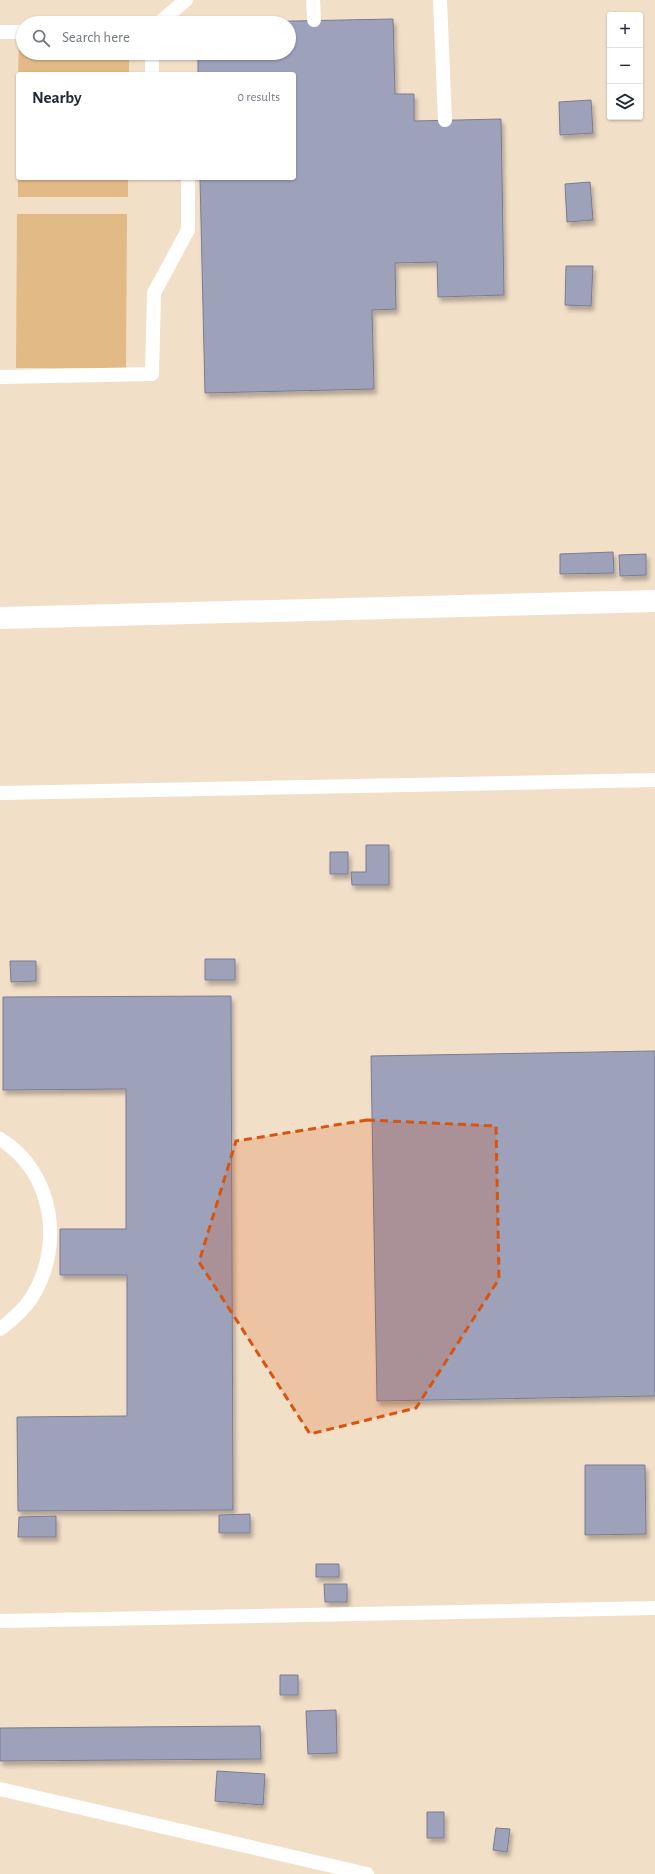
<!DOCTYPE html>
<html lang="en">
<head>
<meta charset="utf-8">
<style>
	body { margin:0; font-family:"Alegreya Sans",sans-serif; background:#f2f2f3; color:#1f2937 }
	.controls { position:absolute; right:12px; top:12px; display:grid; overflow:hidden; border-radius:4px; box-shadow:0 1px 3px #0004 }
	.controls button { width:36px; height:36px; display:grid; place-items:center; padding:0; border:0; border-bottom:1px solid #e0e1e3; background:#fff; color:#1f2937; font:20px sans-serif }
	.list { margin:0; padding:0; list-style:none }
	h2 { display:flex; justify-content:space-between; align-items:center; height:52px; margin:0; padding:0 16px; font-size:17px }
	h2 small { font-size:13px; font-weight:400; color:#747a83 }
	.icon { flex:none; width:22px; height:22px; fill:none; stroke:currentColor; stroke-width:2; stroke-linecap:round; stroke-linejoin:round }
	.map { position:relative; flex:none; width:655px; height:1874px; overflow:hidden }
	.search { position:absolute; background:#fff; box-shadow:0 1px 3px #0004; left:16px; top:16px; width:280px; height:44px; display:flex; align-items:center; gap:10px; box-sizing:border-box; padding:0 14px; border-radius:22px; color:#747a83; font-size:15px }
	.panel { position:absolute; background:#fff; box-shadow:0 1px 3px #0004; left:16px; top:72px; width:280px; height:108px; border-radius:4px }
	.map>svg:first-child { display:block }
</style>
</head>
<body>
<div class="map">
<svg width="655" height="1874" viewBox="0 0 655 1874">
	<defs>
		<filter id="shadow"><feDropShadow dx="2.5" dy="4.5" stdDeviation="2" flood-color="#0004"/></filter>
	</defs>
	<rect width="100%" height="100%" fill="#f2dfc8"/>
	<!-- green -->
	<path fill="#e2ba85" d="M19,42H23V53H129V74H18Z
		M18,133V178H128V197H18Z
		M17,214H127L126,368H16Z"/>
	<!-- building -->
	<path fill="#9ea1ba" stroke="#7a7c94" filter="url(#shadow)" d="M393,19L395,94H414V121L501,119L504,295L438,297L437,262L395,263L396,309L372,310L374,389L205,393L200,178H294V74H198V53H289V23H197Z
		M591,100L593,133L560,135L559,102Z
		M590,182L593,220L567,222L565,184Z
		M566,266H593L591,306L565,305Z
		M613,552L614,573L560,574V554Z
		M646,554V575L620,576L619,555Z
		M366,845H389V885H352L351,872H366Z
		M330,852H348V874H330Z
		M205,959H235V980H205Z
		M10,961H36V981L11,982Z
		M231,996L233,1510L18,1511L17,1417L127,1416V1275H60V1229H126V1089L3,1090V997Z
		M655,1051V1396L377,1401L371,1056Z
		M585,1465H645L646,1534L585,1535Z
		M250,1514V1533H219V1515Z
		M56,1516V1537H18L19,1517Z
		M316,1564H339V1577H316Z
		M324,1584H347V1602H325Z
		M280,1675H298V1695H280Z
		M336,1710L337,1753L308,1754L306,1711Z
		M260,1726L261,1759L0,1761V1728Z
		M217,1771L265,1774L263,1805L215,1801Z
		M427,1812H444V1838H427Z
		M496,1828L510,1829L507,1852L493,1850Z"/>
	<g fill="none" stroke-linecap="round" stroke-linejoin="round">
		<!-- lane -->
		<path stroke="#fff" stroke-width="14" d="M313,0L314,20
			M440,0L445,120
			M159,23L186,0
			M0,32H23
			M152,53V74
			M0,377L152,374L154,293L188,230V178
			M0,793L655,780
			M0,1139C54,1172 64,1246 32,1297C24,1310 12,1320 0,1329
			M0,1621L655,1608
			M0,1789L367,1874"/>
		<!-- street -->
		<path stroke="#fff" stroke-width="22" d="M0,618L655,601"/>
	</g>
	<!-- marked area -->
	<path fill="#d7550f" fill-opacity="0.2" stroke="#d7550f" stroke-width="3" stroke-dasharray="8 5" stroke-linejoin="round" d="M367,1120L496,1126L499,1279L416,1408L310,1434L199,1262L236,1141Z"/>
</svg>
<div class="controls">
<button>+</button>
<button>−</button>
<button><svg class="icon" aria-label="layers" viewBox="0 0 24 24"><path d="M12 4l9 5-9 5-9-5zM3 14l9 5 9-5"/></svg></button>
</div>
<div class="search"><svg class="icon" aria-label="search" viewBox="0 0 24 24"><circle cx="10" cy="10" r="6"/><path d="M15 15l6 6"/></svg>Search here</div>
<section class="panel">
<h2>Nearby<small>0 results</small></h2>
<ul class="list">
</ul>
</section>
</div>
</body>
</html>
